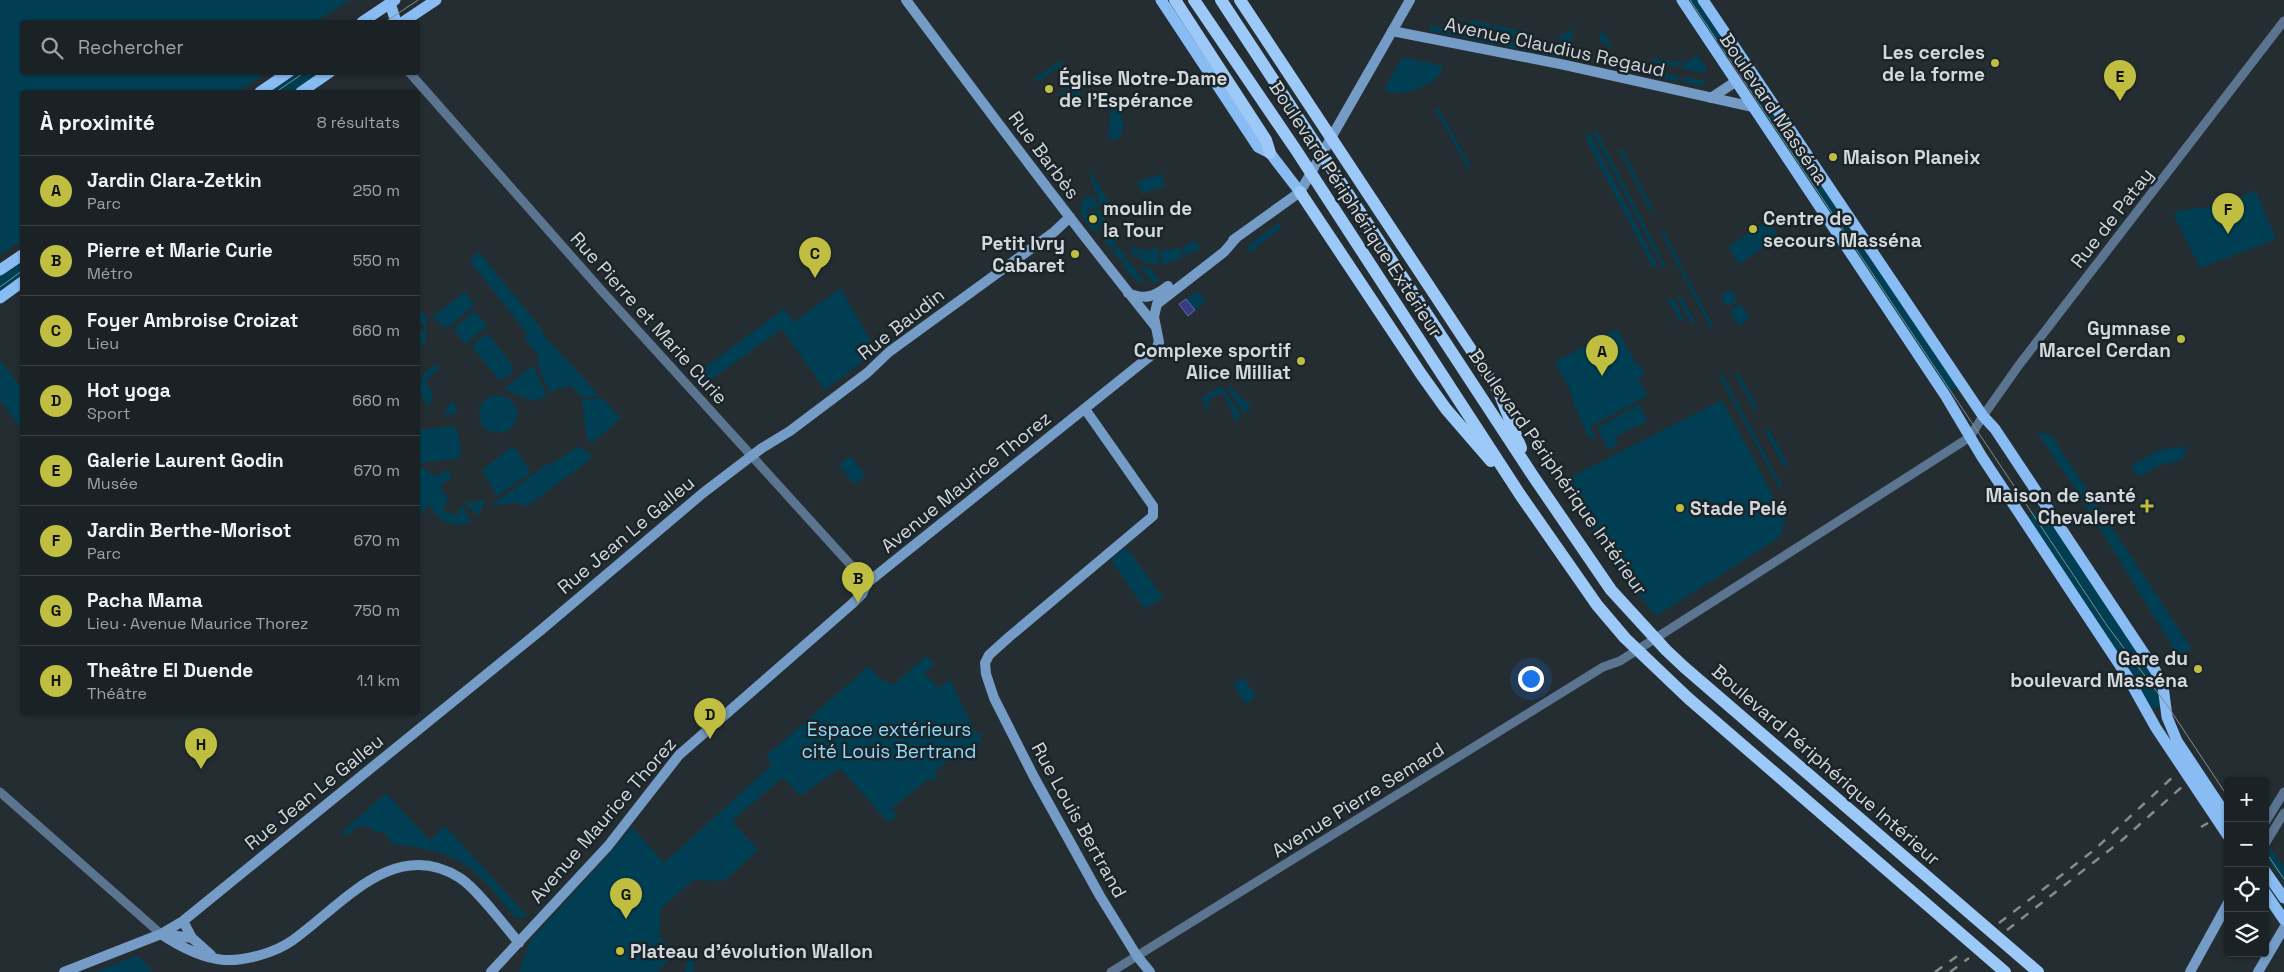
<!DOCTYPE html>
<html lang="fr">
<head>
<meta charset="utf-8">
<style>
	body { margin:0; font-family:"Space Grotesk",sans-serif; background:#282f32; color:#f1f3f6 }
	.controls { position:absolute; right:15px; bottom:15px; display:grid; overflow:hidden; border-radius:5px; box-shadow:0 1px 4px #0004 }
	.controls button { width:45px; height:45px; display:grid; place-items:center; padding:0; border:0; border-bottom:1px solid #393f43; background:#1b2226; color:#f1f3f6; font:25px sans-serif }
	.you { position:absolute; left:1530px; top:678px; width:18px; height:18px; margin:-12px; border:4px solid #fff; border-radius:50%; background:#1a73e8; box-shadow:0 0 0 8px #1a73e833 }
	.badge { display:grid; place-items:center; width:32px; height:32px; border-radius:50%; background:#bfbe41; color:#111; font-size:16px; font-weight:700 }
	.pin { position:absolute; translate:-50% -41px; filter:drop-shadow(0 1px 2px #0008) }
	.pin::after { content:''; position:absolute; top:26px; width:18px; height:15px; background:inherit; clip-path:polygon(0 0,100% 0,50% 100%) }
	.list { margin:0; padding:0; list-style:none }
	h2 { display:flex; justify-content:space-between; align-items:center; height:65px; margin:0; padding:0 20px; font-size:21px }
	h2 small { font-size:16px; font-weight:400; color:#a0a4a7 }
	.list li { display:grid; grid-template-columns:32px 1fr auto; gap:15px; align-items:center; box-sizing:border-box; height:70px; padding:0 20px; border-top:1px solid #393f43 }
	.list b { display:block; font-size:19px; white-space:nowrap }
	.list p { margin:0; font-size:16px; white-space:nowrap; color:#a0a4a7 }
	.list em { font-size:16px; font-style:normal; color:#a0a4a7 }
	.icon { flex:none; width:28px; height:28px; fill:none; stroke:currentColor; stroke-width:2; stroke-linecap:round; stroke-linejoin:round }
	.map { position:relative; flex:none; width:2284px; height:972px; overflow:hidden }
	.search { position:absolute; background:#1b2226; box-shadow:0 1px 4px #0004; left:20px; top:20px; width:400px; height:55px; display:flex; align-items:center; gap:12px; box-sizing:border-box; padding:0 18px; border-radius:5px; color:#a0a4a7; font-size:19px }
	.panel { position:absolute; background:#1b2226; box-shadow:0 1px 4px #0004; left:20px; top:90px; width:400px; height:625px; border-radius:5px }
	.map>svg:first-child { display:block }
</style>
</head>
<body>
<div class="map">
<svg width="2284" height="972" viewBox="0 0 2284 972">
	<rect width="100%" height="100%" fill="#242e32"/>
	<!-- green -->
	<path fill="#003f53" d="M0,0H350L315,22H22V72L267,73L237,92H22V240L0,255Z
		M1688,0H1697L1732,53L1726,57Z
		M1470,20L1491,24L1489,31L1468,27Z
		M1431,25L1558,51L1557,57L1431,31H1430Z
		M1494,25L1529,32V34L1539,36L1538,41L1493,32Z
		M1574,29L1570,48L1558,45L1560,36Z
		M1602,30L1613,48C1603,46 1596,40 1602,30Z
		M1697,55L1707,69L1706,73L1679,68Z
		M1403,57L1443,66C1438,86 1405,96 1387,92L1385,88Z
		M1060,58L1064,64L1038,82L1035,77L1060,62Z
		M1653,58L1677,62L1685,61L1676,67L1652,62Z
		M1629,66L1678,76L1677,81L1628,71Z
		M293,73H310L315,79L294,92H264Z
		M1684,77L1705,81L1704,86L1683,82Z
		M1072,85L1075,89L1082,85L1080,98L1056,96Z
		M1757,88L1856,236L1847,242L1748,94Z
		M1438,107L1471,167L1468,169L1435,109Z
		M1115,108C1126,115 1127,136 1113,141L1108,136L1111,112Z
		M1596,130L1666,267L1663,268L1593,132Z
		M1590,134L1657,266L1653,268L1585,137Z
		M1622,148L1653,209L1650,211L1619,150Z
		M1091,173L1110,203L1109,206L1102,209L1089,174Z
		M1162,174L1165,186L1142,193L1138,181Z
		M2132,185L2136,193L2130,202L2123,197Z
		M2255,190L2276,239L2200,268L2174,215L2177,211L2224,205Z
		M1088,196L1094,198L1099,207L1090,208L1087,212L1089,222L1096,224L1099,229L1095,232C1084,222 1078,216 1082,201Z
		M1090,210H1100L1105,224L1100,227L1097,223L1098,216L1094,214L1090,215Z
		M1768,220L1779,237L1739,264L1728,247Z
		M1279,223L1282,227L1250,252L1246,247Z
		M1664,231L1683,268L1680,270L1661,232Z
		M1109,234L1117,244L1111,249L1103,239Z
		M1195,240L1200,248L1183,256V248Z
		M1863,246L1958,388L1949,393L1854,252Z
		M1118,247L1126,257L1121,262L1112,251Z
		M1158,247L1159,265L1147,263L1137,258Z
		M1131,248L1132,249H1151L1136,257L1128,250Z
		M1181,248V258L1162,265L1161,251Z
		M479,252L541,328L544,336L599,395L581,398L579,393L570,386L556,389L552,394C545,383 536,368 538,355L524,338L527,334L469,260Z
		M22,258V278L0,293V273Z
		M1128,259L1147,285L1133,278L1122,264Z
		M1141,267H1149L1159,281L1153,283Z
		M1685,272L1713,326L1710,328L1682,274Z
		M840,288L875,348L874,353L825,390L782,329L702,386L693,376L784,309L795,322Z
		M1722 298a7 7 0 1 1 14 0a7 7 0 1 1-14 0Z
		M1197,291L1206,302L1195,310L1187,299Z
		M465,292L475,305L446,329L432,317Z
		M1681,296L1695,322L1692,324L1677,298Z
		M1671,299L1674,300L1684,320L1680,322L1670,303L1666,301Z
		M1740,304L1750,318L1739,326L1730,311Z
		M418,309L427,318L425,343L418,346V335L425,328L418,318Z
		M475,311L487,326L465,344L453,329Z
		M1617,329L1636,364L1638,363L1645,374L1638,378L1647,396L1590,427L1597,440L1588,437L1571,396L1572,394L1555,362Z
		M486,335H489L514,367C512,374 506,379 499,380L473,348L477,340Z
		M0,360L22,389V429L0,400Z
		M437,365L439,369L425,381L433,394L428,407C417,394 417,370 437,365Z
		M533,365L547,396L533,401L504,389Z
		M1738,372L1758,409L1755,411L1735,374Z
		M1722,374L1782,486L1780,489L1719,376Z
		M1221,386L1241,416L1237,420L1238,426L1223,393L1207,400L1210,408L1207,410L1201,398Z
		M1230,386L1244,401L1246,400L1250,404L1249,409L1244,413L1227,388Z
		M479 414a19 19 0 1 1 38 0a19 19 0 1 1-38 0Z
		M602,398L621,418L592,443L587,439L582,400Z
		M1722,400L1785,518L1780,537L1656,616L1611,560L1565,480Z
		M450,402H453L458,412L444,416Z
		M1640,404L1647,421L1615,437L1618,444L1608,450L1597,428Z
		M454,426C460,432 462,450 459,458L421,463L419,465L436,477L448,469L452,477L440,486L448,499L443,510L457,516L462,505L471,522C452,529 438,521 429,504L418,520V430Z
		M1769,429L1788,465L1784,467L1765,431Z
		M2037,432L2051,435L2192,649L2177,654L2071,482Z
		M512,447L517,450L531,473L497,496L482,470Z
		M577,447L588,452L592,458L527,506L515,503L491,505L548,464L554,463Z
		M2175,447H2187L2182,460L2158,466L2139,477L2131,466L2157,451Z
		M851,456L866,476L854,484L839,464Z
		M486,498L478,516L464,503L477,502Z
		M2042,507L2156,679L2161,706L2149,709L2027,518Z
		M1126,547L1163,597L1145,609L1111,560Z
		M927,656L934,664L924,673L939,688L950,679L976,734L981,732V741L969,751L964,746L934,773L937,778L933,782L929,778L891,809L897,816L888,822L840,768L800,796L783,777L732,821L758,850L724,881L693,880L661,909L659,936L676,954L658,970L660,972H519L531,939L601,864L632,827L664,863L772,765L766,756L869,666L878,678L893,685Z
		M1244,678L1256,697L1246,704L1233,684Z
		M386,793L430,841L445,826L528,917H515C501,900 487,882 470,868C449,851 417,847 392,844L386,834L372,830L370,826L357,827L346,836L342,832Z
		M2270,847L2284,868V883L2265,855Z
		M137,955L153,972H96Z
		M691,959L694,960V972H685L686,964Z"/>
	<!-- water -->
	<path fill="#343d81" stroke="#636c9c" d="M1186,299L1195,310L1188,316L1179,304Z"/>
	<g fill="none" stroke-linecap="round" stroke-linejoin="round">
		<!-- tertiary -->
		<path stroke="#5b748f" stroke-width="9" d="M409,72L601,290L867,583
			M0,792L161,934
			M2265,823L2284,792
			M2265,844L2284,813
			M1111,972L1603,667L1620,661L1970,437L1983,416L2019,365L2284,21"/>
		<!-- secondary -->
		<path stroke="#759cc7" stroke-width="10" d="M906,0C988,110 1070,220 1156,327
			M1392,31L1565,65L1753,107
			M1711,98L1735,82
			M1233,240L1300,192L1410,0
			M1128,293C1145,300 1154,297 1168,286
			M1085,409L1153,506V516L1009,637L989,655L985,663L986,674L994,698L1034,777L1100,896L1137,956L1150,972
			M183,921L192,938L211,955
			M161,934C179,946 201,958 224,960C245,961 275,953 293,940C341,906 394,836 460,878C477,889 505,926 519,943
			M163,934L192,938
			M64,972L161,934L183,921L541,630L703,493L762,448L790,431L867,373L889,352L1054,232L1070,217
			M491,972L608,846L679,755L853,603L862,594L867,583L1154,353L1159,342L1154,317L1157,304L1224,252L1237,237
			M2190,972L2228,903
			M2258,972L2284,928"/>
		<!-- primary -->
		<path stroke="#88bcf3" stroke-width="11" d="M1161,0L1258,147L1270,153L1300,192
			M1682,0L1945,395L1982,457L2127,676L2156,728L2228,836
			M1703,0L1983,416L1995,429L2155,670L2163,686L2167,717L2177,741L2228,818
			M390,3L396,22
			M362,22L395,0
			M403,22L436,0
			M260,92L289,72
			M301,92L330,72
			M0,270L22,255
			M0,298L22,282
			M2265,871L2284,898
			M2265,892L2284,920"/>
		<!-- trunk -->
		<path stroke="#9dc9f8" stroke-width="12" d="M1175,0L1266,140L1270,153
			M1194,0L1296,150L1521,496L1597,605L1625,638L1688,698L2005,972
			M1221,0L1533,476L1611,590L1666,650L1684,667L2038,972
			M1240,0L1499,392L1521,448
			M1300,192L1421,374L1446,409L1491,461"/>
		<!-- tram -->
		<path stroke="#848c8f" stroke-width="1" d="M1690,0L2108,627L2167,705L2228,797
			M385,22L418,0
			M276,92L305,72
			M0,287L22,271
			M2265,851L2284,879"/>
		<!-- rail -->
		<path stroke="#848c8f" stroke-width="2.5" stroke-dasharray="9 9" stroke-linecap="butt" d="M2201,827L2208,823
			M1999,923L2093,851L2175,775
			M2007,930L2121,841L2183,786
			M1935,972L1963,952
			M1950,972L1969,958"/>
	</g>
	<!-- markers -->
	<g fill="#bfbe41" stroke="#1b2428" stroke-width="2">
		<circle cx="1995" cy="63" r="5"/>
		<circle cx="1049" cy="89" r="5"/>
		<circle cx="1833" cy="157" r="5"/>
		<circle cx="1093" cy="219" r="5"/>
		<circle cx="1753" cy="229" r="5"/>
		<circle cx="1075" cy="254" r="5"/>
		<circle cx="2181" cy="339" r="5"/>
		<circle cx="1301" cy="361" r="5"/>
		<path d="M2144.5 498.5h5v5h5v5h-5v5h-5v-5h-5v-5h5z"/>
		<circle cx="1680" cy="508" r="5"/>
		<circle cx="2198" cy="669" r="5"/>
		<circle cx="620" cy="951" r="5"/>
	</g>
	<g text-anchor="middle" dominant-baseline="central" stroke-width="5" stroke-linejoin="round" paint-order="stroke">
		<!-- street labels -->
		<g font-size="19" fill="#d2d8db" stroke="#1b2428">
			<text transform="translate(1555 47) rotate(12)">Avenue Claudius Regaud</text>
			<text transform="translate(1774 109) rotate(56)">Boulevard Masséna</text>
			<text transform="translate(1044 155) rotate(53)">Rue Barbès</text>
			<text transform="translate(1356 209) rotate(57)">Boulevard Périphérique Extérieur</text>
			<text transform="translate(2112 218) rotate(-52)">Rue de Patay</text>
			<text transform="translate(649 318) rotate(48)">Rue Pierre et Marie Curie</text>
			<text transform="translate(901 324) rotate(-38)">Rue Baudin</text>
			<text transform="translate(1558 472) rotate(55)">Boulevard Périphérique Intérieur</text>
			<text transform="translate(966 482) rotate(-39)">Avenue Maurice Thorez</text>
			<text transform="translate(626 535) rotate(-40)">Rue Jean Le Galleu</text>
			<text transform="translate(1826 765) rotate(41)">Boulevard Périphérique Intérieur</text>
			<text transform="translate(314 792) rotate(-39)">Rue Jean Le Galleu</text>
			<text transform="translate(1358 800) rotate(-32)">Avenue Pierre Semard</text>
			<text transform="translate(603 820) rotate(-49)">Avenue Maurice Thorez</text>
			<text transform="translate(1079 820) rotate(61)">Rue Louis Bertrand</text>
		</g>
		<!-- poi labels -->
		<g font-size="19" font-weight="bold" fill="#d2d8db" stroke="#1b2428" text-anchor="end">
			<text x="1985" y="52">Les cercles<tspan x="1985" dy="22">de la forme</tspan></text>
			<text x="1059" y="78" text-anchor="start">Église Notre-Dame<tspan x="1059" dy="22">de l'Espérance</tspan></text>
			<text x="1843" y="157" text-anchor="start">Maison Planeix</text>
			<text x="1103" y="208" text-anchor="start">moulin de<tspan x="1103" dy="22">la Tour</tspan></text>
			<text x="1763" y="218" text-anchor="start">Centre de<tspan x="1763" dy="22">secours Masséna</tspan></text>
			<text x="1065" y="243">Petit Ivry<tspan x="1065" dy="22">Cabaret</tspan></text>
			<text x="2171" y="328">Gymnase<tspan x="2171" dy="22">Marcel Cerdan</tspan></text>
			<text x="1291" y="350">Complexe sportif<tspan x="1291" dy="22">Alice Milliat</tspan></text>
			<text x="2136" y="495">Maison de santé<tspan x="2136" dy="22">Chevaleret</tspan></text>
			<text x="1690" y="508" text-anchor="start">Stade Pelé</text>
			<text x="2188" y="658">Gare du<tspan x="2188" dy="22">boulevard Masséna</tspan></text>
			<text x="630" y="951" text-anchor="start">Plateau d'évolution Wallon</text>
		</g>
		<!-- park labels -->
		<g font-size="19" fill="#90dafa" stroke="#1b2428">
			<text x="889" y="729">Espace extérieurs<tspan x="889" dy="22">cité Louis Bertrand</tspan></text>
		</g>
	</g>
</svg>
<div class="controls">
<button>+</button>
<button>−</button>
<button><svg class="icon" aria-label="locate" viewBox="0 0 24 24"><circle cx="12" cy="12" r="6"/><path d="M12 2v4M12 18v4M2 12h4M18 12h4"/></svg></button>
<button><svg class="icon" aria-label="layers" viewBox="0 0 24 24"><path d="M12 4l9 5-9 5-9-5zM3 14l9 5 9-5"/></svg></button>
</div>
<div class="you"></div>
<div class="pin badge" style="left:1602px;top:376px">A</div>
<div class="pin badge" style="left:858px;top:603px">B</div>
<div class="pin badge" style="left:815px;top:278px">C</div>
<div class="pin badge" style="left:710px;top:739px">D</div>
<div class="pin badge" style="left:2120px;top:101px">E</div>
<div class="pin badge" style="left:2228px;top:234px">F</div>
<div class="pin badge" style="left:626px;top:919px">G</div>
<div class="pin badge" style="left:201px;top:769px">H</div>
<div class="search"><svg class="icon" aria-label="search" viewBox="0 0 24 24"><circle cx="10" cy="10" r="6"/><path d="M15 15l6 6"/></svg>Rechercher</div>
<section class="panel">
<h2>À proximité<small>8 résultats</small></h2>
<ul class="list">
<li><span class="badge">A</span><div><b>Jardin Clara-Zetkin</b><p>Parc</p></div><em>250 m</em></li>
<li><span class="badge">B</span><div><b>Pierre et Marie Curie</b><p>Métro</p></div><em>550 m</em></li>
<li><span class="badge">C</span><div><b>Foyer Ambroise Croizat</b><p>Lieu</p></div><em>660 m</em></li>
<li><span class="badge">D</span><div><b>Hot yoga</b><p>Sport</p></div><em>660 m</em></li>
<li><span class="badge">E</span><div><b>Galerie Laurent Godin</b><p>Musée</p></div><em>670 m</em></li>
<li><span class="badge">F</span><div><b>Jardin Berthe-Morisot</b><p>Parc</p></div><em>670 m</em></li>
<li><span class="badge">G</span><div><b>Pacha Mama</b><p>Lieu · Avenue Maurice Thorez</p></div><em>750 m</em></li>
<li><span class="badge">H</span><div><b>Theâtre El Duende</b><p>Théâtre</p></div><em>1.1 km</em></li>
</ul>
</section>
</div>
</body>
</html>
